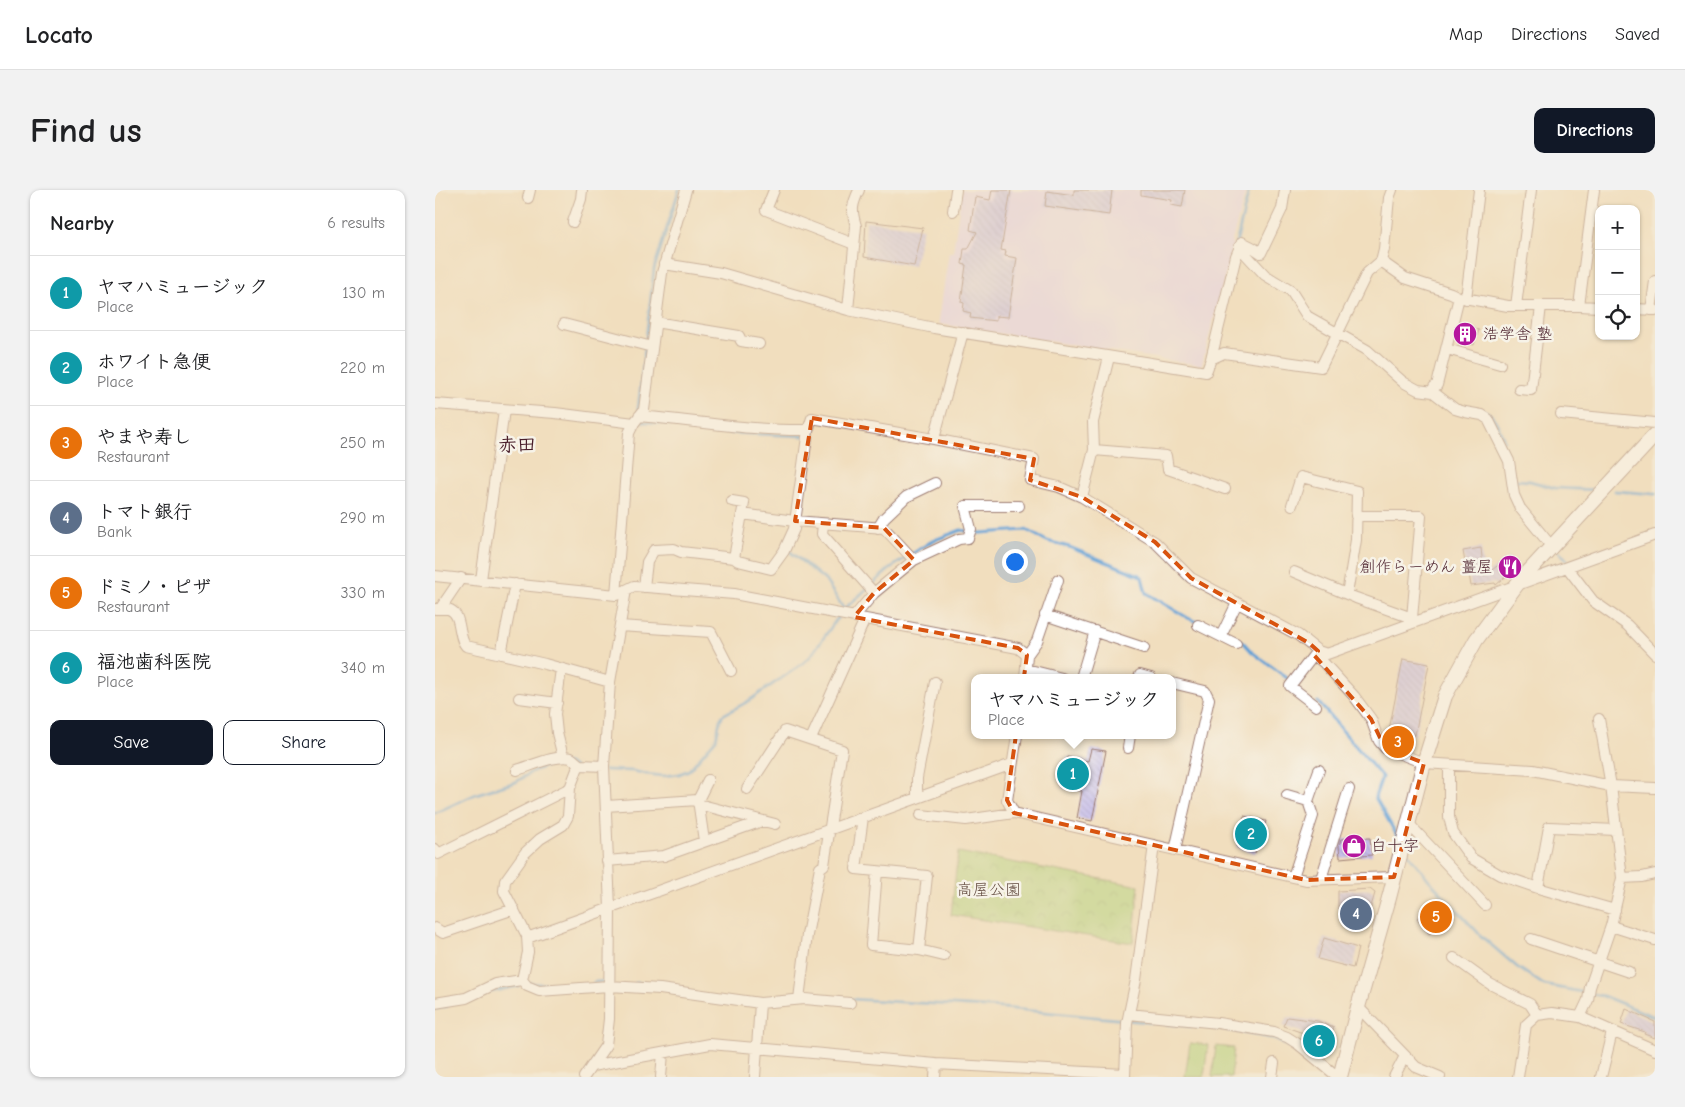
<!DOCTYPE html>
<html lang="en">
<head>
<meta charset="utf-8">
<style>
	body { margin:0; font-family:"Comic Neue","Klee One",sans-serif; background:#f2f2f2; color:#202124 }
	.controls { position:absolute; right:15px; top:15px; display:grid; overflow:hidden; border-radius:10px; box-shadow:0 1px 4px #0004 }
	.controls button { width:45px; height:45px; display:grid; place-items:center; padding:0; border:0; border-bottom:1px solid #e0e0e0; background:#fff; color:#202124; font:25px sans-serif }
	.you { position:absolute; left:579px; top:371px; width:18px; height:18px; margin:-12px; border:4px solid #fff; border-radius:50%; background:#1a73e8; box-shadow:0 0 0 8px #1a73e833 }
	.badge { display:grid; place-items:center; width:32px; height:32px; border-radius:50%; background:#111827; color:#fff; font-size:16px; font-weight:700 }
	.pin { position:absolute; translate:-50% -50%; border:2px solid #fff; box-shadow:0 1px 5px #0006 }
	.popup { position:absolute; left:536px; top:484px; width:205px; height:65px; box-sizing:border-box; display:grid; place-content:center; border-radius:10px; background:#fff; filter:drop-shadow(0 1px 4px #0005); font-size:16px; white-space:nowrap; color:#757577 }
	.popup b { font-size:19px; color:#202124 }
	.popup::after { content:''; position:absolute; left:50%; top:100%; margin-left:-10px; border:10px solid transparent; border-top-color:#fff }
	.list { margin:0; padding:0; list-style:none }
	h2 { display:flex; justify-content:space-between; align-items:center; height:65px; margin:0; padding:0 20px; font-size:21px }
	h2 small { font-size:16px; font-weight:400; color:#757577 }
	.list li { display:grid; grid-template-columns:32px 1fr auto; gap:15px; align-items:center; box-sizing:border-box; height:75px; padding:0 20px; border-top:1px solid #e0e0e0 }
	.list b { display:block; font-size:19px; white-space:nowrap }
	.list p { margin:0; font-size:16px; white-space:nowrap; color:#757577 }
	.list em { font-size:16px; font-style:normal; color:#757577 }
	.actions { display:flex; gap:10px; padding:15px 20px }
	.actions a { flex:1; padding:11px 0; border:1px solid #111827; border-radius:10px; text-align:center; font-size:18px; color:#111827 }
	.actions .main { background:#111827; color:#fff }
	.icon { flex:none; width:28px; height:28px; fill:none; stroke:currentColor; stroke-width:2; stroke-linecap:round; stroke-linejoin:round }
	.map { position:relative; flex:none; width:1220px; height:887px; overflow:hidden; border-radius:10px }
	header { display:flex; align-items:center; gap:30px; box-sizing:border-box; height:70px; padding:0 25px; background:#fff; border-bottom:1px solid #e0e0e0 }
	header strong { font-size:24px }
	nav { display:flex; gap:28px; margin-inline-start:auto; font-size:18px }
	.intro { display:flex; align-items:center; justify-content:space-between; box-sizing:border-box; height:120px; padding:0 30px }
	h1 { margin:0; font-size:35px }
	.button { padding:12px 22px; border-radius:10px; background:#111827; color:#fff; font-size:18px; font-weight:700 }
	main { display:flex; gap:30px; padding:0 30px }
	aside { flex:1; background:#fff; border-radius:10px; box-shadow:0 1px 4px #0004 }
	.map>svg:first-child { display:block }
</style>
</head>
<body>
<header>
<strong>Locato</strong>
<nav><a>Map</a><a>Directions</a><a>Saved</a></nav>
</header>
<div class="intro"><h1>Find us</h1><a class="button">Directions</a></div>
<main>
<aside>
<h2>Nearby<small>6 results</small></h2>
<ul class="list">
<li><span class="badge" style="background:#0f9aa8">1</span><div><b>ヤマハミュージック</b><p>Place</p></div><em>130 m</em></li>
<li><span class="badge" style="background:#0f9aa8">2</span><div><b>ホワイト急便</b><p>Place</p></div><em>220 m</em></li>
<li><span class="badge" style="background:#e8710a">3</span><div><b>やまや寿し</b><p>Restaurant</p></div><em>250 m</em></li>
<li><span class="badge" style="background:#5c6f8a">4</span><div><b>トマト銀行</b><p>Bank</p></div><em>290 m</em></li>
<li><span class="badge" style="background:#e8710a">5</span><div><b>ドミノ・ピザ</b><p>Restaurant</p></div><em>330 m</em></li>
<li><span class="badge" style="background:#0f9aa8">6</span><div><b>福池歯科医院</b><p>Place</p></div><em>340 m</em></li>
</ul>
<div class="actions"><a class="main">Save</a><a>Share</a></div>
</aside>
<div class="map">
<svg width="1220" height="887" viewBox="0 0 1220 887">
	<defs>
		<pattern id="park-crowns" width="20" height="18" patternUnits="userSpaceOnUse" patternTransform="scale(1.25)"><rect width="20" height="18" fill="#afd47d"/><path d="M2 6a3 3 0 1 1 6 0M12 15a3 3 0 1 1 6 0" fill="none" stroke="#98b66c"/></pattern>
		<pattern id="building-back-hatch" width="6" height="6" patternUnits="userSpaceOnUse" patternTransform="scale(1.25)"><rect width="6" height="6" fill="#c6bdeb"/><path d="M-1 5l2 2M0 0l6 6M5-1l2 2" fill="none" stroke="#aca2ca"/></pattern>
	</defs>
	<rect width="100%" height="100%" fill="#f7f3e8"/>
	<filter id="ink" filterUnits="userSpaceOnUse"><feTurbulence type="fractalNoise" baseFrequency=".02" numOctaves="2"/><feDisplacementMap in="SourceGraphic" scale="10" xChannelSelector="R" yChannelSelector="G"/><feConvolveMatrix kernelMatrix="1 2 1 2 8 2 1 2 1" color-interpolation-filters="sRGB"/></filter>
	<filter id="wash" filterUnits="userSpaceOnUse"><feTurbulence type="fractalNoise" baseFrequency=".0096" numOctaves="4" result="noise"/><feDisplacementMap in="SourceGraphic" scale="20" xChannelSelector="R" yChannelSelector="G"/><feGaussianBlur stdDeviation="1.12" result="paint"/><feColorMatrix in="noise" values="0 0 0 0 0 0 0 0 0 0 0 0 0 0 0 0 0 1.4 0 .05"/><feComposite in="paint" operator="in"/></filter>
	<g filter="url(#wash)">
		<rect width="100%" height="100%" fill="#f1debe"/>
		<!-- built -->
		<path fill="#e4d3f1" d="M527,0H811L796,54L798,55L767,174L765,175L505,134L504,130L514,62H518Z"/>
		<!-- park -->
		<path fill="url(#park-crowns)" stroke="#7c7a54" d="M523,662L704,696L698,753L516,725Z"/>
		<!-- garden -->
		<path fill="#afd47d" stroke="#7c7a54" d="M755,853L773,855L769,887H750Z
			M781,856L799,858L796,887H777Z"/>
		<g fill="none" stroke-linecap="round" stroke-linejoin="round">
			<!-- stream -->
			<path stroke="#64a1d5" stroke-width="3" d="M801,54L814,0
				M203,219L219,79L244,0
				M1045,220C1060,222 1064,238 1069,250
				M208,230L209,232L237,234
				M270,238L296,243L371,246
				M1080,290L1095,291L1120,298L1163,300
				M1180,301L1220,304
				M353,360L390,390L409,419
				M1124,361L1132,370
				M789,442L808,452L817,462L856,491
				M883,512L947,587L940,607L964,649
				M145,580L161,581
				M170,580L198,581L211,584L228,586L244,584L254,580L281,549L285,530L288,525L312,512L367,474L375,467L409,419L457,377L497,351L526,340L545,343L591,340L612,351L634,357L704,385L707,387L711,403L753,428L762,432
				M0,623L41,604L81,592L98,581L111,576L123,573L135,574L140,577
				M971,661L994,690L1047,747L1082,777L1109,795L1168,806L1220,827
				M159,792L173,791
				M94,793L120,795
				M201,793L223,794
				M55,802L83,796
				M415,809L568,818L794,840L837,848L853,856L894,887
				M37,810L50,804
				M0,819L12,816"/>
		</g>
		<g id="blocks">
			<!-- building -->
			<path fill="url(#building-back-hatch)" d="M557,0H576L566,60L571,61L570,66L582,68L573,127L561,126V131L535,128L536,123L528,121L529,113L526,112L531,75L527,74L529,59H533L542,42L535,40L540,7L555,10Z
				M639,0H677L674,25L610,16L612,1L639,5Z
				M706,0H750L747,17L736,15L737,10L706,5Z
				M431,31L488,38L479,76L429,67Z
				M1024,135L1044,140L1039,155L1020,150Z
				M1046,358L1049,386L1074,367L1082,377L1061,395L1060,393L1036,396L1034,384H1032L1028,361Z
				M968,469L994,474L980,545L974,544L971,559L954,552L952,550Z
				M656,559L671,561L657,631L642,628L647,601L628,598L632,567L653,571Z
				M809,626L831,631L820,663L802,657Z
				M935,648L937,665L905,668L904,656L906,649Z
				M935,699L940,703L930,737L914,731L903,717V701Z
				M1004,710L1020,727L994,744L982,728Z
				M889,748L923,758L918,778L883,769Z
				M1191,819L1220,832V848L1209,844L1210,842L1186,834Z
				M852,827L883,831L899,838L890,863L881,860L875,855L874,845L848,836Z"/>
		</g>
	</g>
	<g filter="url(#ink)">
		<use href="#blocks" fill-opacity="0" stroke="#9e7e74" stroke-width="1"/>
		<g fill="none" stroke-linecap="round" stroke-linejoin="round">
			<!-- street casing -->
			<g stroke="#9e7e74" stroke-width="12">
				<path id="street" d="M339,0L331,20L419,54
					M1159,0L1144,116L1164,117
					M93,8L95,0
					M518,21L521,0
					M138,32L146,9L147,0
					M804,57L830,85L856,101L872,126L932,160L968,192L983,200L998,202L1020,219L1030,222L1047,225L1053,229L1074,271L1079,305L1085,318L1117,357
					M946,71L970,88L1016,103L1024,107
					M229,74L286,83L413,120L499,138L771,182L776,169L789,163L886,177L932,83L946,71L949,59L954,8L957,0
					M1031,109L1044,0
					M1081,116L1096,0
					M1201,119L1220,120
					M413,120L421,36C416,20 417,15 424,0
					M1216,120L1220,91
					M220,132L304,146L306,151L324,154
					M129,134L217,157
					M1012,159L1065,174
					M674,167L658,232L659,260L647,307L720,352L756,388L863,445L883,461L892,464L1220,345
					M776,169L801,66L807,52L817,57L826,63L847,19L850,0
					M1084,199L1096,200L1106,116
					M998,202L999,197L1002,195L1024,107L1073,116H1144
					M0,214L120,223L199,233
					M1126,224L1220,233
					M204,226C261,231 317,241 373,240L377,228L499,249L599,269L595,290L624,297L647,307
					M499,249L528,142
					M659,260L731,266L733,279L790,299
					M297,311L309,313L299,368
					M857,315L866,287L922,301L921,350L912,404
					M307,324L360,331L449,338L479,370
					M921,326H986L977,428L979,432
					M388,334L387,344L439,403
					M443,338L449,328L471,307L500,293
					M1132,377L1158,411L1192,435L1220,464
					M859,382L921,408L977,428
					M0,386L181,405L199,396L299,404L583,458L592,465L590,488
					M46,390L69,220
					M209,397L212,372L219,360L239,359L246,362L299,368L303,371L336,379L349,361L359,339L373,240
					M181,405L194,243L199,233L209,220L227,83L251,0
					M0,419C4,419 9,419 13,419C28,423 22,447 31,456L110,474L175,492
					M5,419L26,388
					M610,425L709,458
					M419,427L439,403L479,370L524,349L533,348L536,339L530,316H584
					M763,435L801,454
					M185,436L276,442L296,481
					M786,446L802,413
					M66,464L80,394
					M592,465L602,451L623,390
					M879,465L888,472L919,506L936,529L944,551L950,558L989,573L1098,580L1176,596L1220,598
					M126,479L120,524L122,543L128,567
					M591,479L627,488
					M646,488L660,441
					M704,488L705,485L716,488
					M737,493L770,501L774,509L740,660
					M84,508L122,513
					M881,516L855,496L882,461
					M582,545L572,610L579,623L871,690L959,687
					M376,549L430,429
					M693,558L695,545
					M1014,575V627L1018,643L1036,668L1065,685L1103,698L1180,720
					M82,580C96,576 121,564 136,568C139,570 142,573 145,575
					M312,599L350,541L407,560L389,675L385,678L372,745L364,809
					M852,605L873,611L878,626L858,687
					M482,608V588L500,492
					M263,610L273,590
					M873,611L884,580
					M263,614L340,634
					M171,616L263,610L269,651
					M486,625L531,630L579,623
					M428,627L421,679L492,686L484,760
					M973,633L1050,715
					M0,659L3,664L135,598L143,577L145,575L169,576
					M172,671L229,666L327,631
					M442,681L436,755L484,760L509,766
					M1187,688L1207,687L1220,684
					M886,689L914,599
					M1103,698L1114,637L1181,640
					M1176,736L1220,750
					M0,738L8,743L79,719
					M92,748L577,574
					M1096,749L1194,782
					M1019,768L1055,794L1095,814L1102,825
					M87,790L92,796L104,801L174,796L225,799L325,813L370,809L415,813
					M0,813L31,808L60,794L87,790L93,762L92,746L69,701L70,691L90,663L105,649L128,635L133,626L135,598
					M923,817L981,877L1005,887
					M694,824L783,833L839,842L852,847L863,854L903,887
					M1145,827L1153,810L1155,797L1176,736L1187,688L1176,596L1164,529
					M157,876L275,854L501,874L690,884
					M149,887L171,855L174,829L175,718L169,576L175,492L191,400
					M226,887L228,863
					M320,887L325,813
					M500,887L501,874
					M690,887L692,833L701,790L719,655
					M837,887L839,873
					M959,887L970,866
					M1083,887L1091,835L1102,825L1117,823L1145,827L1220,860
					M1166,887L1177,842"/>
			</g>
			<!-- secondary casing -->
			<g stroke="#9e7e74" stroke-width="16">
				<path id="secondary" d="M905,887L923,817L954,708L989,573L1010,506L1041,450L1083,393L1220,245"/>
			</g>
			<!-- street -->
			<use href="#street" stroke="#fff" stroke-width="10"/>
			<!-- secondary -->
			<use href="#secondary" stroke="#fff" stroke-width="14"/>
		</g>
	</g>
	<!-- marked area -->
	<path d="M0 0H1220V887H0ZM377,228L599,269L595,290L647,307L720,352L756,388L874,453L883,461L879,465L936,529L950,558L989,573L959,687L871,690L579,623L572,610L592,465L583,458L419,427L439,403L479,370L449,338L360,331Z" fill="#f1debe" fill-opacity=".55" fill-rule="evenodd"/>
	<path fill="none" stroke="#d8530f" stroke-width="4" stroke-dasharray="10 6" stroke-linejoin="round" d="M377,228L599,269L595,290L647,307L720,352L756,388L874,453L883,461L879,465L936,529L950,558L989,573L959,687L871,690L579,623L572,610L592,465L583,458L419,427L439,403L479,370L449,338L360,331Z"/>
	<!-- icons -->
	<defs>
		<g id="building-disc" transform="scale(1.25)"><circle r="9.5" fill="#b5179e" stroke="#f7f3e8"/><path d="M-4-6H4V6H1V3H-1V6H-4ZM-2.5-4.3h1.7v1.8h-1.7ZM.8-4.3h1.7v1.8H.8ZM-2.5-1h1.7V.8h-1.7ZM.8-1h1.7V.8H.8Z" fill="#fff"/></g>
		<g id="restaurant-disc" transform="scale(1.25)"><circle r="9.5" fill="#b5179e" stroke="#f7f3e8"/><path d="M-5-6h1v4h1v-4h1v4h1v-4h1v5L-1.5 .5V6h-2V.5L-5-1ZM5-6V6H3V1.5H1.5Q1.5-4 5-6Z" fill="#fff"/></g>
		<g id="shop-disc" transform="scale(1.25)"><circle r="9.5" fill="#b5179e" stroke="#f7f3e8"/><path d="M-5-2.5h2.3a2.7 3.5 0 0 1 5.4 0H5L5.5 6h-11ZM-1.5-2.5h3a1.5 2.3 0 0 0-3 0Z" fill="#fff"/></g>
	</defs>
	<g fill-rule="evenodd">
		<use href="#building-disc" x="1030" y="144"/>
		<use href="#restaurant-disc" x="1075" y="377"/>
		<use href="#shop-disc" x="919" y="656"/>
	</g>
	<g text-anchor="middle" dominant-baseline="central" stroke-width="5" stroke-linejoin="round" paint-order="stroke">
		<!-- poi labels -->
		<g font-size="16" fill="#4a1f2b" stroke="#f7f3e8" text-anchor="start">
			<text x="1048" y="144">浩学舎 塾</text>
			<text x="1058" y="377" text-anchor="end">創作らーめん 薑屋</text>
			<text x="936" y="656">白十字</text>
		</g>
		<!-- park labels -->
		<g font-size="16" fill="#634c40" stroke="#f7f3e8">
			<text x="554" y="700">高屋公園</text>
		</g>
		<!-- quarter labels -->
		<g font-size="19" font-weight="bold" fill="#4a1f2b" stroke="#f7f3e8">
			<text x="82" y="255">赤田</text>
		</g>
	</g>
</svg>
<div class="controls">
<button>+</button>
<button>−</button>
<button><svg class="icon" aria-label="locate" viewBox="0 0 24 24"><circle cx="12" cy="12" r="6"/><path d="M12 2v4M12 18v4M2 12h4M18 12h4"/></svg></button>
</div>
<div class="you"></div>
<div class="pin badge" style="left:638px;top:584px;background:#0f9aa8">1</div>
<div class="popup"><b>ヤマハミュージック</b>Place</div>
<div class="pin badge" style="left:816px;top:644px;background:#0f9aa8">2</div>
<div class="pin badge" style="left:963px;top:552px;background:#e8710a">3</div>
<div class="pin badge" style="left:921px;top:724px;background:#5c6f8a">4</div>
<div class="pin badge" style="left:1001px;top:727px;background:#e8710a">5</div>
<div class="pin badge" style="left:884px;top:851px;background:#0f9aa8">6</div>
</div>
</main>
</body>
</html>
